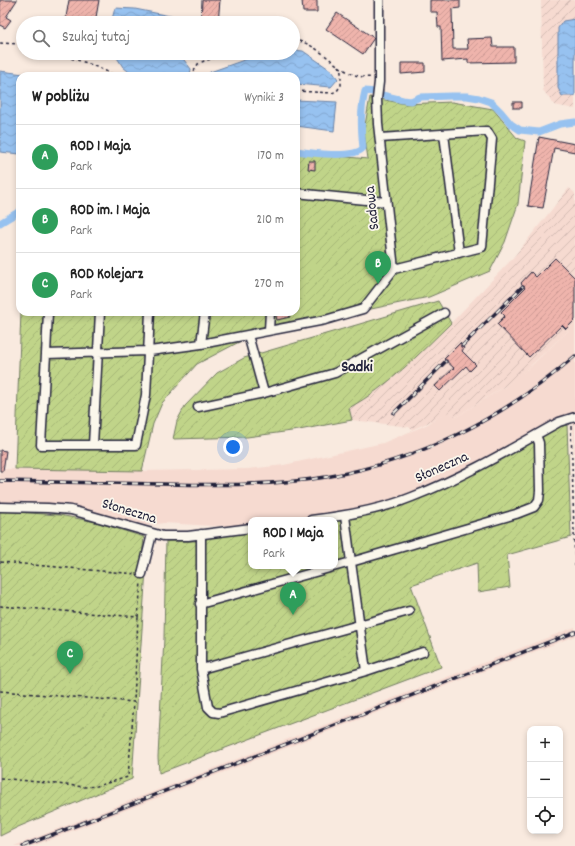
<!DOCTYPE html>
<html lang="pl">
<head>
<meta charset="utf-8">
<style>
	body { margin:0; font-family:Dekko,sans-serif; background:#f6f6f6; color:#222 }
	.controls { position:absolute; right:12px; bottom:12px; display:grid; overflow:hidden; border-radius:8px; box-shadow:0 2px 6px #0003 }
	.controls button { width:36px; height:36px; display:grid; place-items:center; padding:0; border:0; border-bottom:1px solid #e0e0e0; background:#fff; color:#222; font:20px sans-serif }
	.you { position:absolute; left:233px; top:447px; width:14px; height:14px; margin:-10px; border:3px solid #fff; border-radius:50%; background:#1a73e8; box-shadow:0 0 0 6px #1a73e833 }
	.badge { display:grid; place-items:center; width:26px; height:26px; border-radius:50%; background:#c8321e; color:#fff; font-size:13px; font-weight:700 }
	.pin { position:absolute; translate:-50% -33px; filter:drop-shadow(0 1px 2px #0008) }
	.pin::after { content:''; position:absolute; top:21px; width:14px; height:12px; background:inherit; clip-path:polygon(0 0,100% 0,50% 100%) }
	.popup { position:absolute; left:248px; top:517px; width:90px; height:52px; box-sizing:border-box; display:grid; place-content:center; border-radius:8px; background:#fff; filter:drop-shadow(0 1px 3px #0005); font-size:13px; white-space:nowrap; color:#767676 }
	.popup b { font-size:15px; color:#222 }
	.popup::after { content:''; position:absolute; left:50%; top:100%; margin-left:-8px; border:8px solid transparent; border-top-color:#fff }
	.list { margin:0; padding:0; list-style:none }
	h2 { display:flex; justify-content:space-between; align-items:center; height:52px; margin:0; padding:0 16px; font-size:17px }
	h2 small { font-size:13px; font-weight:400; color:#767676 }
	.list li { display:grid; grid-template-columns:26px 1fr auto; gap:12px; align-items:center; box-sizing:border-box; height:64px; padding:0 16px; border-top:1px solid #e0e0e0 }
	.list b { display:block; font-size:15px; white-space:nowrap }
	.list p { margin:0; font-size:13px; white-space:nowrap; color:#767676 }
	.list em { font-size:13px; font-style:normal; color:#767676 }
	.icon { flex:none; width:22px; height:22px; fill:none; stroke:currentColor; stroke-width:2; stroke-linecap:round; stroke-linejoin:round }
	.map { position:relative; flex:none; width:575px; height:846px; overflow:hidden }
	.search { position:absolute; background:#fff; box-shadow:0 2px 6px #0003; left:16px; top:16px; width:284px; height:44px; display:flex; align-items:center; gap:10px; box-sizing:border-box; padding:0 14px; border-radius:22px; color:#767676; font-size:15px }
	.panel { position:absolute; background:#fff; box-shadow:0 2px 6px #0003; left:16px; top:72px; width:284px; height:244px; border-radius:12px }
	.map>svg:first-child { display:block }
</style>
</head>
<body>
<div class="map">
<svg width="575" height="846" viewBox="0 0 575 846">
	<defs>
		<pattern id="industrial-furrows" width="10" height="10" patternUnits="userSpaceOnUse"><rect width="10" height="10" fill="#f6dad0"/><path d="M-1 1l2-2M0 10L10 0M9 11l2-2" fill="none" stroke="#d3bbb4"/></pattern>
		<pattern id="garden-furrows" width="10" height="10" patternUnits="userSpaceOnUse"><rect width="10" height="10" fill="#c0d489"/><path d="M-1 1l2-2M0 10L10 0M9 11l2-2" fill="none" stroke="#a5b677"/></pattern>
		<pattern id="water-waves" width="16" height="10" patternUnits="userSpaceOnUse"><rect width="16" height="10" fill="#97c2f0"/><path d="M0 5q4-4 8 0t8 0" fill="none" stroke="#82a6cf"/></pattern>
		<pattern id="building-hatch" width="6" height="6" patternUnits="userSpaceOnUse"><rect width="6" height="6" fill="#efb4ac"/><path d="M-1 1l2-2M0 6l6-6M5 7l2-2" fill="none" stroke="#cd9a95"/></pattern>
	</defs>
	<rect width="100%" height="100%" fill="#f9eadf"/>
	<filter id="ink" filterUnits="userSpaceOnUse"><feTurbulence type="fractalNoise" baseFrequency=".025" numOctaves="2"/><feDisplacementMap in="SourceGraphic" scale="8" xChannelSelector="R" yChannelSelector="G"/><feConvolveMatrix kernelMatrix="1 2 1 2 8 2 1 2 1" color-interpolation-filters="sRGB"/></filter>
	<g filter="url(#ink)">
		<!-- built -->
		<path fill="#f6dad0" d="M575,320V483L573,421L567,416L547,423L474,467L406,496L368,506L320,516L292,520H251V525H250L212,526L164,523L144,526H137L111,518L0,504V469L142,471L248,469L284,465L383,443L426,425L450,410L456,417L504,387L532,365L568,331L566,329Z
			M575,627V636L33,846H14Z"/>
		<!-- industrial -->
		<path fill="url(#industrial-furrows)" d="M541,0H575V109L554,105L543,90Z
			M569,188L575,193V320L566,329L568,331L516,379L456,417L450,411L438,418L412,430L409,427L352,420L349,408L363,400L398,374L451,323L512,259Z"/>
		<!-- garden -->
		<path fill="url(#garden-furrows)" stroke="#717b62" d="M370,97L405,104L452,102L493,109L517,138L525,141L518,204L505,242L490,271L429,297L371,309L330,321L240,333L241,341L197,364L162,403L153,424L142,471L15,469L21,312H296V152L368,159L364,131Z
			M438,301L451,323C418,355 389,386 349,408L352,420L299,430L247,437L173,439L177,421L185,406L217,373L244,358Z
			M562,423L567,425L571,537L507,555L510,587L478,592L477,563L411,585L441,667L159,773L158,757L164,638L166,541H203L210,536L251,531V566H335V520L378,511Z
			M0,511L59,515L96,522L144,537L141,568L146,569L132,779L18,827L0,836Z"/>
		<!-- water -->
		<path fill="url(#water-waves)" stroke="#6882a8" d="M115,8L135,9L175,17L179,23H111Z
			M575,19V96H562L558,88V28L563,21Z
			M293,50L303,51L332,71L338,79L331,87L296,84V76H209L210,72L247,59L269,53H293Z
			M114,53H181L184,60L191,69L190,76H134L123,67Z
			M0,71L40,76H20V154L0,152Z
			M296,100L337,102L334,131L296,126Z"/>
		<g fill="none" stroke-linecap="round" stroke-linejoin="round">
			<!-- canal -->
			<path stroke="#97c2f0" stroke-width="7" d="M382,95L403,100L411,101L420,97L451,96H467L479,98L491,102L501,112L511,124L520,130L539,132L560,124L575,122
				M296,151C309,153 355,159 363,148C361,128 360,111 365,91L375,92
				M0,223L20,211"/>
		</g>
		<!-- building -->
		<path fill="url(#building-hatch)" stroke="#22223b" d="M0,0H17L6,17L11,20L5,28L0,25Z
			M69,0H99L95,23H65Z
			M202,0H220L218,23H201Z
			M302,0H317V12H303Z
			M430,0H460V8L452,9L453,49H468L467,39L492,38L493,47H514V62L468,63V59L442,61L441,27H438L437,12H430Z
			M337,13L374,38L363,54L326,29Z
			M401,63H425V72L401,74Z
			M513,102H522V108H513Z
			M539,137L575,144V152L554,148L543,208L528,206Z
			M309,161H315V170L308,169Z
			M555,258L575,278V320L566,329L562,325L529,357L497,324L505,316L501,312L525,288L521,283L531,272L536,277Z
			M275,312H289L290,317L277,320Z
			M460,343L464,348L462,351L476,365L470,371L466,366L440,391L435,386L454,368L444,359Z
			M0,450L6,451L3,471H0Z"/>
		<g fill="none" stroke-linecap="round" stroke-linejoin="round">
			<!-- minor casing -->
			<g stroke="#22223b" stroke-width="11">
				<path id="minor" d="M444,134L459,253
					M380,138L487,131L492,139L482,247L394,269
					M296,193L386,202
					M150,312L146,395L136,445H41L46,354L148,351H150L201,344L325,320L363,309L394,269L378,124L377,99L379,82V0
					M269,330L270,312
					M248,335L264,393
					M201,344L205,312
					M46,354L48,312
					M198,407L264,393L335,373L444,313
					M93,445L100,312
					M0,507L48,508L71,510L163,536H188L251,528
					M345,516L351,562L516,514L534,507L539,500L540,491L539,443L536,435
					M311,520C345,516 380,510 412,497C464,477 511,449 559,422L575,417
					M142,574L152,534
					M200,604L351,562L366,671L219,713L213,712L208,707L201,669V534
					M201,669L409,611
					M366,671L423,652"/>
			</g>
			<!-- path -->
			<path stroke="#22223b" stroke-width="1.5" stroke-dasharray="3 3" stroke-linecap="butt" d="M293,40C324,43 339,80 372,77
				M0,43L23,44
				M54,53L87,63L117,76
				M191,76L198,64L204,61L234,53
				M296,91L332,93L337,91L341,85V72L339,66
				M571,426L575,566
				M0,562L136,574
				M0,606L138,617L141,582
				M0,691L134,702L138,617
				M0,778L85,787L97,786L128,777L134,702"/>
			<!-- minor -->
			<use href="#minor" stroke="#fbf7ec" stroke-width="8"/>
			<!-- rail casing -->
			<g stroke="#22223b" stroke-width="3.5">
				<path id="rail" d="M462,346L523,286
					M394,413L446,361
					M0,481C54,482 108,483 162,484C217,485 271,486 326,477C419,461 504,418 575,356
					M23,846L575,632"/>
			</g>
			<!-- rail -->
			<use href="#rail" stroke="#fbf7ec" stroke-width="2" stroke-dasharray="6" stroke-linecap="butt"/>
		</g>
	</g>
	<g text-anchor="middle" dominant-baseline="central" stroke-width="3.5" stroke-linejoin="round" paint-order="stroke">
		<!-- street labels -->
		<g font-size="15" fill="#22223b" stroke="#fbf7ec">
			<text transform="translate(373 208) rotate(-96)">Sadowa</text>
			<text transform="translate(442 468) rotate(-24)">Słoneczna</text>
			<text transform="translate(129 512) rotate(17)">Słoneczna</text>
		</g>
		<!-- neighbourhood labels -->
		<g font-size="16" font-weight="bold" fill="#22223b" stroke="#fbf7ec">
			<text x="357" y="367">Sadki</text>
		</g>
	</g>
</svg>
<div class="controls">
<button>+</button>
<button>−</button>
<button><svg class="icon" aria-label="locate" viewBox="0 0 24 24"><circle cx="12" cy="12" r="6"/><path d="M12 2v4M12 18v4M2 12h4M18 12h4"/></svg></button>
</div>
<div class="you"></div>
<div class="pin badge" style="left:293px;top:615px;background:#2e9e5b">A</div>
<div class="popup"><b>ROD 1 Maja</b>Park</div>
<div class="pin badge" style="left:378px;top:284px;background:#2e9e5b">B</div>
<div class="pin badge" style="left:70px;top:674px;background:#2e9e5b">C</div>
<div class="search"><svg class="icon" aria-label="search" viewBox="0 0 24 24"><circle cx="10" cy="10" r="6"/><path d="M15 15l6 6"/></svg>Szukaj tutaj</div>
<section class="panel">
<h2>W pobliżu<small>Wyniki: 3</small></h2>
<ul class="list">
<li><span class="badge" style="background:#2e9e5b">A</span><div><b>ROD 1 Maja</b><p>Park</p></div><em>170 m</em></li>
<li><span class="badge" style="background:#2e9e5b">B</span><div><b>ROD im. 1 Maja</b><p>Park</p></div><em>210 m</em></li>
<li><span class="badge" style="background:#2e9e5b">C</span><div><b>ROD Kolejarz</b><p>Park</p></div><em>270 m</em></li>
</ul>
</section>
</div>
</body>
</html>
